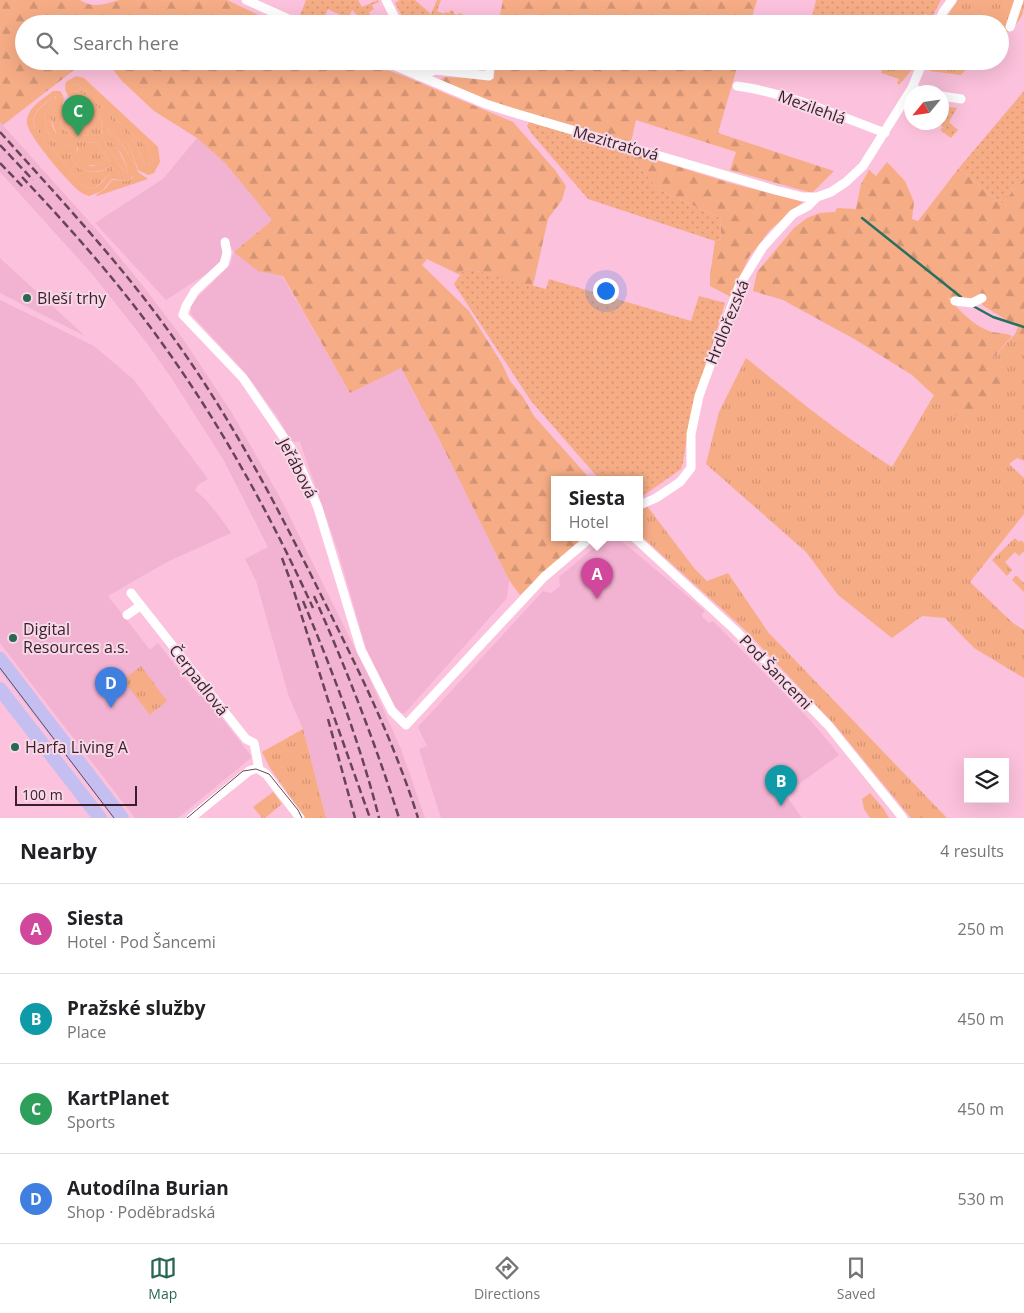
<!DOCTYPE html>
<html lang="en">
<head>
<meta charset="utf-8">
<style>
	body { margin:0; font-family:"Open Sans",sans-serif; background:#f2f2f2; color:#202124 }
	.controls { position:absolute; right:15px; bottom:15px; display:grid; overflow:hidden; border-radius:0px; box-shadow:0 5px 20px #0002 }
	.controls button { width:45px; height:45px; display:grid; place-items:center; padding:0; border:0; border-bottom:1px solid #e0e0e0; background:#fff; color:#202124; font:25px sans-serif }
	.compass { position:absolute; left:904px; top:85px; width:45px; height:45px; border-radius:50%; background:#fff; box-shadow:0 5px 20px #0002; rotate:241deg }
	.scale { position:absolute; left:15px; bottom:12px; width:122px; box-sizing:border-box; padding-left:5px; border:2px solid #3a1e2c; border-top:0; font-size:14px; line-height:18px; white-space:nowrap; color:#3a1e2c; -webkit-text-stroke:4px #f6d8e6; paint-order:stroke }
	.you { position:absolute; left:605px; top:290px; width:18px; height:18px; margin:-12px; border:4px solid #fff; border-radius:50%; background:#1a73e8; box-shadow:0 0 0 8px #1a73e833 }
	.badge { display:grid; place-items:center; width:32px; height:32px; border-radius:50%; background:#296753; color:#fff; font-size:16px; font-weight:700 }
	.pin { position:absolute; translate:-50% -41px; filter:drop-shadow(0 1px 2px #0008) }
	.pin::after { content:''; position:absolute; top:26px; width:18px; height:15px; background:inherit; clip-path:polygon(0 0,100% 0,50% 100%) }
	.popup { position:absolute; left:551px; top:476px; width:92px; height:65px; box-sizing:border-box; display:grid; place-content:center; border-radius:0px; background:#fff; filter:drop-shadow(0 1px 4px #0005); font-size:16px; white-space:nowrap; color:#757577 }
	.popup b { font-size:19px; color:#202124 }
	.popup::after { content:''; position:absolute; left:50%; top:100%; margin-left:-10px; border:10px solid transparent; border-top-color:#fff }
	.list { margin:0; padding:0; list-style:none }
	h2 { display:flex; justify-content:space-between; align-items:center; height:65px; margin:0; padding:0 20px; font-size:21px }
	h2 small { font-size:16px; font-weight:400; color:#757577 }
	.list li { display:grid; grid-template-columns:32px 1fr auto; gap:15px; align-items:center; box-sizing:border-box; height:90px; padding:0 20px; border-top:1px solid #e0e0e0 }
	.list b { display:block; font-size:19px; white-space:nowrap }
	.list p { margin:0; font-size:16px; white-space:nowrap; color:#757577 }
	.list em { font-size:16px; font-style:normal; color:#757577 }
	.icon { flex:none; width:28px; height:28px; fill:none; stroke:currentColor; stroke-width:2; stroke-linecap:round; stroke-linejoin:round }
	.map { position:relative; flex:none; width:1024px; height:818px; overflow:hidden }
	.search { position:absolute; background:#fff; box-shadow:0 5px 20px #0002; left:15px; right:15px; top:15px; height:55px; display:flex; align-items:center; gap:12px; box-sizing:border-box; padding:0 18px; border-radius:28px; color:#757577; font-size:19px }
	.sheet { height:425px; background:#fff }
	nav { display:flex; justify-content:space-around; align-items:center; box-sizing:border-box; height:70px; border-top:1px solid #e0e0e0; background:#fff; font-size:14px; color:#757577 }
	nav a { display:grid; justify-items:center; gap:2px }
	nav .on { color:#296753 }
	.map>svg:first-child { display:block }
</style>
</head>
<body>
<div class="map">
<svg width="1024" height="818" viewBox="0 0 1024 818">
	<defs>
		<pattern id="grass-tufts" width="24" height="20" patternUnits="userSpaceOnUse" patternTransform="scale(1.25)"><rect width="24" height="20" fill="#f6ad86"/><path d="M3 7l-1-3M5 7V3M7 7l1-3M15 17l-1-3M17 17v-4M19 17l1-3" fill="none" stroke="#d49474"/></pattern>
		<pattern id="forest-firs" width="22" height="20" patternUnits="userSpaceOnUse" patternTransform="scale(1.25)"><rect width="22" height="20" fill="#f6ad86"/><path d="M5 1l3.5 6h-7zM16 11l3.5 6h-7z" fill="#d49474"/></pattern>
		<pattern id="garden-dots" width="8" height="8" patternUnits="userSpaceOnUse" patternTransform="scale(1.25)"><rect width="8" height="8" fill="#f6ad86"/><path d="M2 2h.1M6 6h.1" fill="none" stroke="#d49474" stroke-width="1.8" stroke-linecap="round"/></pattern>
	</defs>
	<rect width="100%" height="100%" fill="#fcc1dc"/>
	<!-- built -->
	<path fill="#f2b2d1" d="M0,122L103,237L143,286L181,336L232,413L283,503L369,677L401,749L425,818H326L303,729L289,697L256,581L245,559L268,547L223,459L170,376L149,346L94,276L0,172Z
		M197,138L225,163L272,220L234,252L258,270L282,276L350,393L400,367L439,439L509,580L507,598L405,713H402L395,707L366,648L338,551L300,442L291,441L277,416L244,371L191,314V304L230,265L234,252L227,240L221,260L217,267L166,300L95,223L163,179Z
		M0,257L1,259L85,336L0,293Z
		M0,300L94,346L133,379L208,479L199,484L195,490L206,500L220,517L231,533L165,563L108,596L150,650L158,643L199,696L203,694L252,757L178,818H135L0,643Z
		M606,538H618L705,611L702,614L703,618L709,623L713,621L810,720L834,748L839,755L785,794L802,818H441L419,749L427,746L418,727L543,591L551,593L555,590L560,586L559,577Z"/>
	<!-- grass -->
	<path fill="url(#grass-tufts)" d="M958,0H1024C1024,19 1020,20 1006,33L1004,31L1000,34V24H942Z
		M885,61H910L916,65L899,85L897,83L899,79L881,73Z
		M928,61H974L961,75L930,71Z
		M77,84L150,150L151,155L149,165H146L144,163L135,142L80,92L73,91V87Z
		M55,96L56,99C46,108 42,116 47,130C49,134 52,140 56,142C61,145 66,145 71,147C71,151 71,155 72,159C78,175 100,175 111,166L115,172C101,175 99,197 81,184L35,128C30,112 44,105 55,96Z
		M69,98L81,101L93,112L92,115L72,110L63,106Z
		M56,110L63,114L60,121L61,127L78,141L85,143L97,142L107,158L102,164C95,166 80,166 78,157C77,156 78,148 78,148L57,135L50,117L52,111Z
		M71,117L90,122L99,118L103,122L101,125V132L118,149L128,170L127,173L123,171L101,136L96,134L84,136L68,123L67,120Z
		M109,127L130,147L138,172L148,179L97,196L96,195L105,189L112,180L128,181L133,177C138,159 120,141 108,130Z
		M1015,334L1024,339V461L1017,458L1009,464L1024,478V514L970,582L1013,623L1024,630V678L974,648L945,618L922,616L892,638L838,595L806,552L706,464L719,412L746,358C793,396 840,434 892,467L934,395L967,426L992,359Z
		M647,506L694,568L707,581L728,573L768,632L947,818H911L834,724L745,630L640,535V512Z
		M1015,538L1019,542L1021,540L1024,543V551L1019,556L1015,552L1005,562L1012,570L1007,576L992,560Z
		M1015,576H1017L1024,583V592L1012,580Z
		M141,666L167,701L150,715L123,680Z
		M303,729L326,818H305L270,768L262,752Z
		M273,792L282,804L265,818H262L253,807Z
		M870,793L883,808L889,818H870L864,809L862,799Z"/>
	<!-- forest -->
	<path fill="url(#forest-firs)" d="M0,0H80C93,9 105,4 119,0H227L278,24H24V61H88L80,64L78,67L3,125L0,122Z
		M503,0H757L750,24H498Z
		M106,61H362L404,76L513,122L555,170L566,186L562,200L548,219L533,286L465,268L460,275L427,259L422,265L469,311L502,364L510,381L523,397L534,416L591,480H554V538H584L520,595L509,580L439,439L401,368L350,393L283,276L258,271L234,252L272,220L225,163L197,138L154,111L122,81Z
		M495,61H739L718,133L834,171L812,193L730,170L736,152L636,120L631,142L514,109L484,99L440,80L444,77L494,79Z
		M625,150L730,183L803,202L770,230L749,257L731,297L710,286V275L715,241L721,239L720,218L658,189Z
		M887,162L905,181L914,202L912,219L918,221L959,168L1001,204L1024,179V339L1015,334L1018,327L982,305L981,293L971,299L948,298C960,310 972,325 989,331C997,334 1004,332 1012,336L992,359L1008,377L967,426L912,375L856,340L783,300L753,291L757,272L794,228L807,218L820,213L835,212L837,208L856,209L861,184L869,170L876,176Z"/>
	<!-- garden -->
	<path fill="url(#garden-dots)" d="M306,0H358L362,7L378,0L379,2L372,5L374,9L369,12L374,24H366L352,10L348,19L328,9L322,24H318L300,15Z
		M400,0H415L431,14L437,0H441L437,11L444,14L445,12L449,13L450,10L454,11L453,13L458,15L459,13L472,18L471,20L482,24H420L418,21L413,24H406L395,3Z
		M816,0H941L932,17L925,14L921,22L913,18L910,24H810Z
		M1024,91V179L1001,204L959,168Z
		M942,106L957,108L949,122L958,130L951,138L940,130L943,127L937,123L942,122Z
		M529,122L625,150L658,189L720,218L721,239L715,241L588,199L532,134L527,126Z
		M465,268L546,289L549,279L691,321L699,296L725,303L690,419L683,463L681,469L640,498V480H600L531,401L454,284Z"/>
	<!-- pitch -->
	<path fill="#f6ad86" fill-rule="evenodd" d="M76,76L84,78L158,147L160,162L154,173L148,175L138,170L130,147L108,127V130C119,140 137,159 134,175L128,181L112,179L102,191L89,196C85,195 82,193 79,191C67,181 28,136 27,123C26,108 43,99 53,91H60C64,96 65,99 62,104C69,110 84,117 92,114V111L81,101L72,99C66,95 64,89 66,82ZM77,84L150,150L151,155L149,165H146L144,163L135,142L83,93L73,91V87ZM56,96V99C46,108 42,116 47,130C49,134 52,140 56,142C61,145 66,145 71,147C71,151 70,155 72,159C78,175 100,174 111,166L115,171C102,176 99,197 81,184L35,128C29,113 44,103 56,96ZM53,110L63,114L60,121L61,127L78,141L85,143L97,142L107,158L102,164L91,166L79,160L76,143C62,132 56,144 50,117ZM71,117L90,122L99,118L103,122C96,134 110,140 117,148C122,153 125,163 128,170L127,173L123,171L101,136L96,134L84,136L68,123V119Z"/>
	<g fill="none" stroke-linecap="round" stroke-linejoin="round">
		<!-- stream -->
		<path stroke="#29705e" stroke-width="2.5" d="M862,218L961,297
			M973,306L993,317L1024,327"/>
		<!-- street -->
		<path stroke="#fff" stroke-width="9" d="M246,0L300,24
			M386,0L398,24
			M938,24L943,12L952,0
			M1010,27L1019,0
			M384,61L486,104L511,112L775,190L803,197H817
			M416,61L418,76L436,70L489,76L490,61
			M737,86C788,93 837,115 885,133
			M912,88L922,92
			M942,96L961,99
			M225,242L227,253L224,264L195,291L186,306L183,315L243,378L295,454L318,508L361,650L392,711L406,725L544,577L590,538
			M955,301L972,303L982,298
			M640,505L656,498L680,482L691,468V434L699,396L739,286L763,247L793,214L808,206L817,197L831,192L846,182L863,166L912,88L923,61
			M635,538L735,630L828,725L903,818
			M131,593L246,739L254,743L259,769
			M127,615L140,606
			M191,818L249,771L257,768L266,774L300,818"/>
		<!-- primary -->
		<path stroke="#c5bff1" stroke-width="14" d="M0,659L122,818
			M0,689L100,818"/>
		<!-- tram -->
		<path stroke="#684556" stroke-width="1" d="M0,668L114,818
			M187,818L243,771L256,769L269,774L298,810L302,818"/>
		<!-- rail -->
		<path stroke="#684556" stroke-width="2.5" stroke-dasharray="8 4" stroke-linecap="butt" d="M0,132C61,200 123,266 175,340C235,424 281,514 326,605C361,675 395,744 418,818
			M0,145L33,180
			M0,163L25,189
			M22,177C71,229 118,282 159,339C220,423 270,514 313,608
			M282,558L292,585L328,700L370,818
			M314,596C346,668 375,742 399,818
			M303,601C333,672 360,743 379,818
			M328,719L355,818"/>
	</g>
	<!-- markers -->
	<g fill="#296753" stroke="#f6d8e6" stroke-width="2">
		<circle cx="27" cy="298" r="5"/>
		<circle cx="13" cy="638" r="5"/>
		<circle cx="15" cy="747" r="5"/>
	</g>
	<g text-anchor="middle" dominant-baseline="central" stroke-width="4" stroke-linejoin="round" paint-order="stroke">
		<!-- street labels -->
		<g font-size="16" fill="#3a1e2c" stroke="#f6d8e6">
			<text transform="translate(812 107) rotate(20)">Mezilehlá</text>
			<text transform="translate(616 143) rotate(16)">Mezitraťová</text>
			<text transform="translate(727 322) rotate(-68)">Hrdlořezská</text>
			<text transform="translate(298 468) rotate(63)">Jeřábová</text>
			<text transform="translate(776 672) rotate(46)">Pod Šancemi</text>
			<text transform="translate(199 680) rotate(52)">Čerpadlová</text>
		</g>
		<!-- poi labels -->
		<g font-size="16" fill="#3a1e2c" stroke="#f6d8e6" text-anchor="start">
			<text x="37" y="298">Bleší trhy</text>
			<text x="23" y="629">Digital<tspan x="23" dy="18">Resources a.s.</tspan></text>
			<text x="25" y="747">Harfa Living A</text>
		</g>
	</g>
</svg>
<div class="controls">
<button><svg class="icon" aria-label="layers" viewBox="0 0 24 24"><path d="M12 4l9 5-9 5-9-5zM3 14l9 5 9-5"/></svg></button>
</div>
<svg class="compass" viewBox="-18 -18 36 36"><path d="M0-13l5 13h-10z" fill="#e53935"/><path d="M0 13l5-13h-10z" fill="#757577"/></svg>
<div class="scale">100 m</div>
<div class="you"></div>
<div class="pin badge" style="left:597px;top:599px;background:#d1479c">A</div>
<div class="popup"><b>Siesta</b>Hotel</div>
<div class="pin badge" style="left:781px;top:806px;background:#0f9aa8">B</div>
<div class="pin badge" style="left:78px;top:136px;background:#2e9e5b">C</div>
<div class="pin badge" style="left:111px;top:708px;background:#3f7fe0">D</div>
<div class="search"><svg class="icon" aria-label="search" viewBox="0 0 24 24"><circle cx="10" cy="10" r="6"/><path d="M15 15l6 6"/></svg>Search here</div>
</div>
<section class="sheet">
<h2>Nearby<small>4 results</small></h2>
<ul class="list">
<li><span class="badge" style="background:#d1479c">A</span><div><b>Siesta</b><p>Hotel · Pod Šancemi</p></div><em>250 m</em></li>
<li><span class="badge" style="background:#0f9aa8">B</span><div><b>Pražské služby</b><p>Place</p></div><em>450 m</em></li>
<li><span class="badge" style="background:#2e9e5b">C</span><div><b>KartPlanet</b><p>Sports</p></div><em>450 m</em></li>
<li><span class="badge" style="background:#3f7fe0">D</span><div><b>Autodílna Burian</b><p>Shop · Poděbradská</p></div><em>530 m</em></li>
</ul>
</section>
<nav>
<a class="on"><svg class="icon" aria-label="map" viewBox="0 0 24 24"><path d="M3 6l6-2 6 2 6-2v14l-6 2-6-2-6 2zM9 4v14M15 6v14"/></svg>Map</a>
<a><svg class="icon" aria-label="directions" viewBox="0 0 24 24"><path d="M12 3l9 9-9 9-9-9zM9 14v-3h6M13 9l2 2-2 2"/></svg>Directions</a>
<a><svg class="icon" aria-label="saved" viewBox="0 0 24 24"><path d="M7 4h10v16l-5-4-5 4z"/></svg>Saved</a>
</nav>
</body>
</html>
